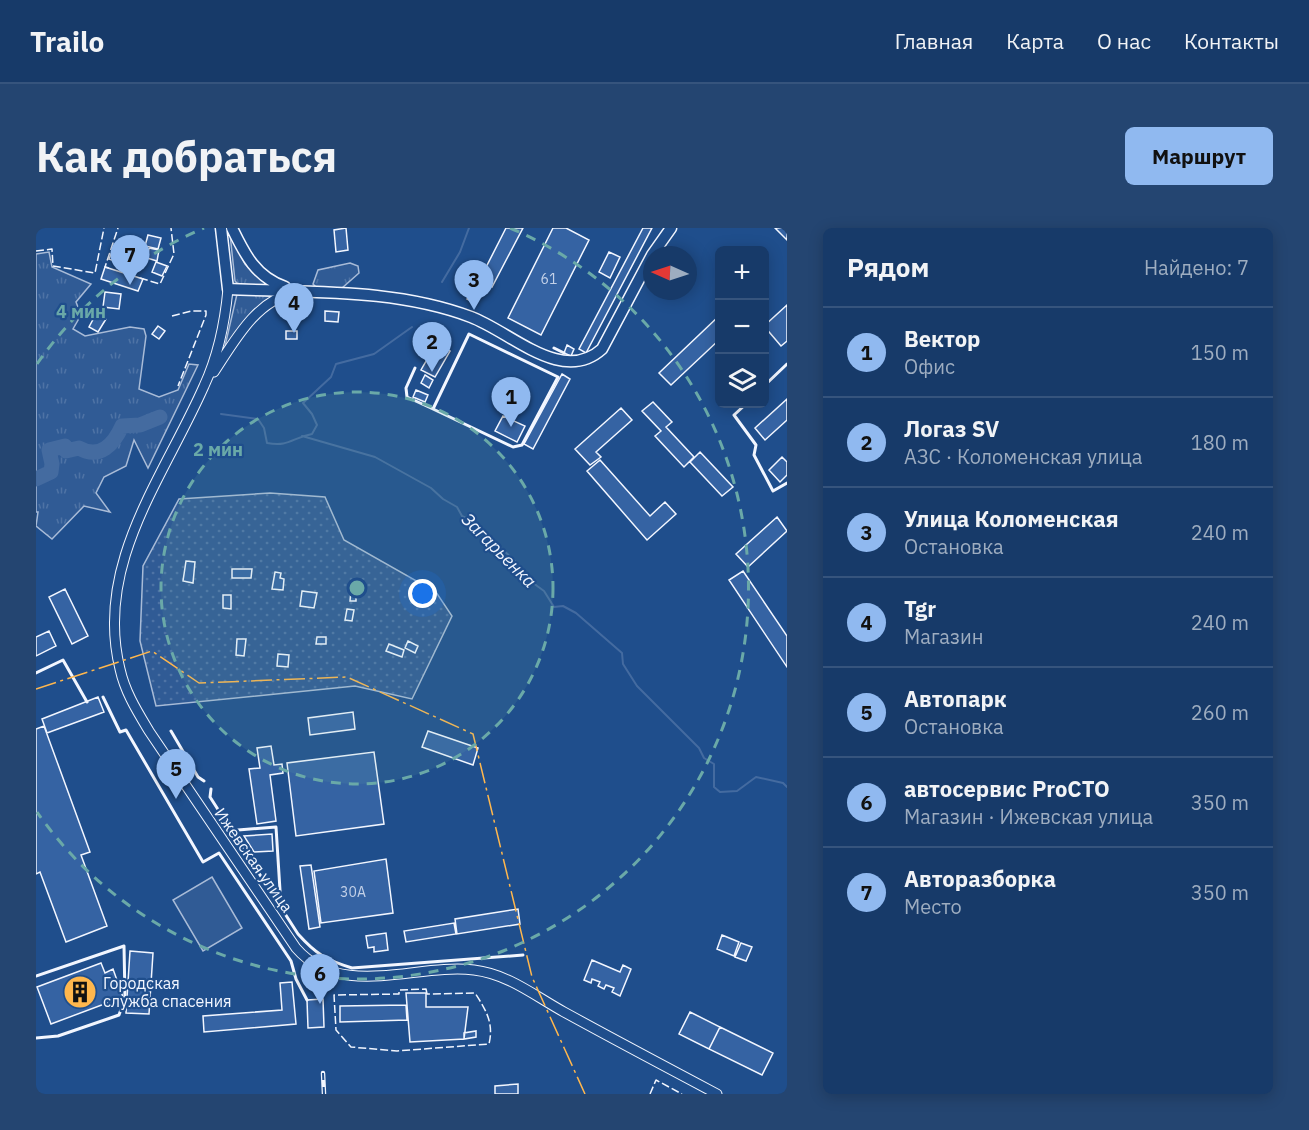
<!DOCTYPE html>
<html lang="ru">
<head>
<meta charset="utf-8">
<style>
	body { margin:0; font-family:"IBM Plex Sans",sans-serif; background:#244571; color:#f1f3f6 }
	.controls { position:absolute; right:18px; top:18px; display:grid; overflow:hidden; border-radius:9px; box-shadow:0 3px 15px #0003 }
	.controls button { width:54px; height:54px; display:grid; place-items:center; padding:0; border:0; border-bottom:2px solid #36547d; background:#173a69; color:#f1f3f6; font:30px sans-serif }
	.compass { position:absolute; left:607px; top:18px; width:54px; height:54px; border-radius:50%; background:#173a69; box-shadow:0 3px 15px #0003; rotate:273deg }
	.you { position:absolute; left:387px; top:366px; width:21px; height:21px; margin:-15px; border:4px solid #fff; border-radius:50%; background:#1a73e8; box-shadow:0 0 0 9px #1a73e833 }
	.badge { display:grid; place-items:center; width:39px; height:39px; border-radius:50%; background:#90b9f0; color:#111; font-size:20px; font-weight:700 }
	.pin { position:absolute; translate:-50% -50px; filter:drop-shadow(0 2px 3px #0008) }
	.pin::after { content:''; position:absolute; top:32px; width:21px; height:18px; background:inherit; clip-path:polygon(0 0,100% 0,50% 100%) }
	.list { margin:0; padding:0; list-style:none }
	h2 { display:flex; justify-content:space-between; align-items:center; height:78px; margin:0; padding:0 24px; font-size:26px }
	h2 small { font-size:20px; font-weight:400; color:#9eadc0 }
	.list li { display:grid; grid-template-columns:39px 1fr auto; gap:18px; align-items:center; box-sizing:border-box; height:90px; padding:0 24px; border-top:2px solid #36547d }
	.list b { display:block; font-size:22px; white-space:nowrap }
	.list p { margin:0; font-size:20px; white-space:nowrap; color:#9eadc0 }
	.list em { font-size:20px; font-style:normal; color:#9eadc0 }
	.icon { flex:none; width:33px; height:33px; fill:none; stroke:currentColor; stroke-width:2; stroke-linecap:round; stroke-linejoin:round }
	.map { position:relative; flex:none; width:751px; height:866px; overflow:hidden; border-radius:9px }
	header { display:flex; align-items:center; gap:36px; box-sizing:border-box; height:84px; padding:0 30px; background:#173a69; border-bottom:2px solid #36547d }
	header strong { font-size:28px }
	nav { display:flex; gap:33px; margin-inline-start:auto; font-size:21px }
	.intro { display:flex; align-items:center; justify-content:space-between; box-sizing:border-box; height:144px; padding:0 36px }
	h1 { margin:0; font-size:42px }
	.button { padding:15px 27px; border-radius:9px; background:#90b9f0; color:#111; font-size:21px; font-weight:700 }
	main { display:flex; gap:36px; padding:0 36px }
	aside { flex:1; background:#173a69; border-radius:9px; box-shadow:0 3px 15px #0003 }
	.map>svg:first-child { display:block }
</style>
</head>
<body>
<header>
<strong>Trailo</strong>
<nav><a>Главная</a><a>Карта</a><a>О нас</a><a>Контакты</a></nav>
</header>
<div class="intro"><h1>Как добраться</h1><a class="button">Маршрут</a></div>
<main>
<div class="map">
<svg width="751" height="866" viewBox="0 0 751 866">
	<defs>
		<pattern id="grass-tufts" width="24" height="20" patternUnits="userSpaceOnUse" patternTransform="scale(1.5)"><rect width="24" height="20" fill="#305b95"/><path d="M3 7l-1-3M5 7V3M7 7l1-3M15 17l-1-3M17 17v-4M19 17l1-3" fill="none" stroke="#4e73a5"/></pattern>
		<pattern id="garden-dots" width="8" height="8" patternUnits="userSpaceOnUse" patternTransform="scale(1.5)"><rect width="8" height="8" fill="#305b95"/><path d="M2 2h.1M6 6h.1" fill="none" stroke="#4e73a5" stroke-width="1.8" stroke-linecap="round"/></pattern>
	</defs>
	<rect width="100%" height="100%" fill="#1f4e8c"/>
	<!-- grass -->
	<path fill="url(#grass-tufts)" stroke="#a8bbd7" stroke-width="1.5" d="M194,6L209,36L232,58L202,56L199,53Z
		M13,24L16,39L55,56L40,74L45,87L37,101L49,108L94,99L108,101L110,108L103,161L123,169L142,162L153,136L162,137L112,240L98,212L90,238L68,249L60,265L74,284L48,278L16,311L0,298L2,284H0V26Z
		M314,35L322,38L323,45L306,60L280,59L277,56L282,42Z
		M201,66L239,68L191,119L189,118Z"/>
	<!-- park -->
	<path fill="#305b95" stroke="#a8bbd7" stroke-width="1.5" d="M176,649L206,700L167,723L137,672Z"/>
	<!-- garden -->
	<path fill="url(#garden-dots)" stroke="#a8bbd7" stroke-width="1.5" d="M234,265L289,269L308,312L400,364L416,388L376,471L319,458L120,478L104,413L107,338L143,271Z"/>
	<g fill="none" stroke-linecap="round" stroke-linejoin="round">
		<!-- stream -->
		<path stroke="#446ba0" stroke-width="2" d="M406,54L424,24L433,0
			M185,186L222,191L228,200L231,215C254,219 255,210 276,206L281,197L276,186L267,175L295,149L300,136L338,126L376,99
			M266,208L339,229L395,260L407,271L421,279L426,288L436,293L481,335L493,352L508,363L518,379L527,378L540,385L586,425L587,436L601,458L663,520L668,530L678,536V559L684,564L701,563L720,549L747,555L751,559"/>
		<!-- river -->
		<path stroke="#446ba0" stroke-width="15" d="M0,251L15,244L16,236L13,222L29,218L30,223L43,220C64,232 78,216 86,198L104,197L124,189"/>
	</g>
	<!-- building -->
	<path fill="#3563a3" stroke="#f2f6ff" stroke-width="1.5" d="M310,0L312,22L300,24L298,2Z
		M470,0H487L456,59L443,53Z
		M517,0H530L553,12L505,107L472,90Z
		M607,0H616L550,125L543,121Z
		M739,0H751V12Z
		M112,7L125,10L122,21L109,18Z
		M97,15L105,18L102,26L94,24Z
		M113,20L123,22L121,33L111,30Z
		M76,24L84,27L82,34L73,31Z
		M573,24L584,29L574,50L563,44Z
		M120,34L131,38L126,48L116,44Z
		M69,39L107,51L102,63L65,51Z
		M437,60L444,64L438,75L431,71Z
		M69,64L85,66L83,81L67,79Z
		M751,77V113L745,118L728,98Z
		M289,83L303,84L302,94L289,93Z
		M60,86L70,91L62,104L53,99Z
		M684,87V111L635,157L623,145Z
		M122,98L129,103L123,111L116,106Z
		M250,103H261V111H250Z
		M400,116L414,123L399,149L385,142Z
		M531,117L538,121L535,128L528,125Z
		M526,146L534,151L497,221L488,216Z
		M389,147L397,152L393,160L385,155Z
		M380,162L392,167L389,174L377,169Z
		M751,171V192L729,212L719,200Z
		M617,174L636,194L630,199L658,229L648,239L619,208L625,203L606,183Z
		M585,180L596,192L560,224L565,229L554,237L539,221Z
		M467,188L489,198L481,214L459,203Z
		M664,224L697,259L686,268L654,234Z
		M746,229L751,234V247L744,254L733,242Z
		M564,232L614,288L629,274L640,286L611,312L551,243Z
		M741,289L751,303L712,339L700,326Z
		M150,333L159,334L157,355L147,353Z
		M196,341H216L215,350H196Z
		M707,343L751,408V439L693,352Z
		M239,344L245,345L244,350L248,351L247,362L236,361Z
		M29,361L52,408L36,416L13,369Z
		M315,362H320V373H314Z
		M266,363L281,365L278,380L264,378Z
		M187,367H195V381L187,380Z
		M311,381L318,382L316,393L309,392Z
		M13,403L20,418L0,428V409Z
		M281,409H290V416H280Z
		M201,411H210L208,428L200,427Z
		M372,413L382,418L379,425L369,420Z
		M353,416L368,422L366,429L350,423Z
		M242,426L253,427L252,439L241,438Z
		M62,469L68,484L11,505L6,491Z
		M317,484L319,501L274,507L272,490Z
		M8,498L54,624L45,627L71,698L30,714L4,644L0,646V501Z
		M392,503L442,520L437,537L386,519Z
		M235,518L238,537L246,536L247,545L234,547L240,593L221,596L213,541L224,540L221,520Z
		M338,524L348,596L260,608L251,535Z
		M236,606L237,623L218,624L208,608Z
		M350,631L357,685L285,695L278,643Z
		M275,637L284,699L273,701L264,638Z
		M482,681L484,696L421,706L419,691Z
		M418,695L420,706L370,714L368,703Z
		M350,705L352,722L338,724V719L332,720L330,708Z
		M686,707L703,714L698,728L681,721Z
		M705,715L716,719L710,733L699,729Z
		M94,723L117,725L113,786L90,785Z
		M556,732L584,744L587,737L595,741L584,768L576,764L578,760L570,757L568,761L562,758L564,754L556,751L555,755L548,752Z
		M65,735L69,745L77,741L87,769L15,796L1,759Z
		M256,754L260,796L168,804L167,788L246,782L244,755Z
		M370,765H390V779H432L428,811L374,814Z
		M287,771L288,799L272,800L271,772Z
		M370,777L371,792L304,794V778Z
		M654,784L684,799L673,821L643,806Z
		M684,799L737,825L726,847L673,821Z
		M440,803V809L428,811V805Z
		M482,856V866H459V858Z"/>
	<g fill="none" stroke-linecap="round" stroke-linejoin="round">
		<!-- tertiary casing -->
		<g stroke="#f2f6ff" stroke-width="11">
			<path id="tertiary" d="M192,61C189,94 182,128 168,158C128,249 58,336 84,441C89,464 101,483 113,503L260,720C305,772 380,735 438,742C472,746 499,768 528,784C579,812 630,839 681,866
				M178,144C198,114 220,72 258,65"/>
		</g>
		<!-- secondary casing -->
		<g stroke="#f2f6ff" stroke-width="13">
			<path id="secondary" d="M185,0L192,61C273,65 358,60 435,89C475,104 526,157 566,121L616,27
				M196,0C209,27 220,49 249,59
				M616,27L635,0"/>
		</g>
		<!-- tertiary -->
		<use href="#tertiary" stroke="#1f4e8c" stroke-width="9"/>
		<!-- secondary -->
		<use href="#secondary" stroke="#1f4e8c" stroke-width="10"/>
		<!-- rail casing -->
		<g stroke="#f2f6ff" stroke-width="4.5">
			<path id="rail" d="M287,845L288,866"/>
		</g>
		<!-- rail -->
		<use href="#rail" stroke="#1f4e8c" stroke-width="2" stroke-dasharray="7" stroke-linecap="butt"/>
		<!-- fence -->
		<path stroke="#f2f6ff" stroke-width="1.5" stroke-dasharray="8 3" stroke-linecap="butt" d="M0,23L16,21L17,38L59,45L68,0
			M73,40L69,39L82,0
			M104,50L124,56L138,26L135,0
			M136,88L155,83H170V87L142,158
			M390,761L391,766L439,765C450,782 458,795 453,816L361,823L315,819L300,802L298,767L363,766V762Z
			M614,866L620,852L646,866"/>
		<!-- wall -->
		<path stroke="#f2f6ff" stroke-width="3" d="M518,120L528,125
			M379,140L370,160L371,169L397,181L433,106L522,149L486,217L477,219L397,181
			M728,158L751,136
			M710,176L698,187L720,217L718,227L737,263L751,255
			M0,445L27,432L51,474
			M67,469L84,504L90,502L167,634L183,625L255,733L260,751L271,772
			M135,503L162,549L168,553
			M175,561L174,569L262,706C280,726 290,732 316,740L487,727
			M198,605L202,602L240,599L245,678
			M0,748L88,718L89,770L83,787L22,808L0,810"/>
		<!-- power -->
		<path stroke="#ffb74d" stroke-width="1.5" stroke-dasharray="21 4.5 3 4.5" stroke-linecap="butt" d="M0,461L116,423L163,455L311,449L437,506L496,749L549,866"/>
	</g>
	<!-- distance rings -->
	<circle cx="321" cy="360" r="196" fill="#6aa9a8" fill-opacity=".12"/>
	<g fill="none" stroke="#6aa9a8" stroke-width="3" stroke-dasharray="10 8">
		<circle cx="321" cy="360" r="196"/>
		<path d="M1 136A391 391 0 0 1 168 0M474 0A391 391 0 1 1 1 584"/>
	</g>
	<!-- icons -->
	<defs>
		<g id="building-disc" transform="scale(1.725)"><circle r="9.5" fill="#ffb74d" stroke="#1f4e8c"/><path d="M-4-6H4V6H1V3H-1V6H-4ZM-2.5-4.3h1.7v1.8h-1.7ZM.8-4.3h1.7v1.8H.8ZM-2.5-1h1.7V.8h-1.7ZM.8-1h1.7V.8H.8Z" fill="#111"/></g>
	</defs>
	<g fill-rule="evenodd">
		<use href="#building-disc" x="44" y="764"/>
	</g>
	<g text-anchor="middle" dominant-baseline="central" stroke-width="4.5" stroke-linejoin="round" paint-order="stroke">
		<!-- number labels -->
		<g font-size="14" fill="#c3d1e8">
			<text x="513" y="51">61</text>
			<text x="317" y="664">30А</text>
		</g>
		<!-- street labels -->
		<g font-size="16" fill="#f2f6ff" stroke="#1f4e8c">
			<text transform="translate(218 632) rotate(55)">Ижевская улица</text>
		</g>
		<!-- poi labels -->
		<g font-size="16" fill="#f2f6ff" stroke="#1f4e8c" text-anchor="start">
			<text x="67" y="755">Городская<tspan x="67" dy="18">служба спасения</tspan></text>
		</g>
		<!-- water labels -->
		<g font-size="18" font-style="italic" fill="#f2f6ff" stroke="#1f4e8c">
			<text transform="translate(463 322) rotate(45)">Загарьенка</text>
		</g>
	</g>
	<circle cx="321" cy="360" r="9" fill="#6aa9a8" stroke="#1f4e8c" stroke-width="3"/>
	<g font-size="18" text-anchor="middle" font-weight="bold" fill="#6aa9a8" stroke="#1f4e8c" stroke-width="4.5" stroke-linejoin="round" paint-order="stroke">
		<text x="45" y="90">4 мин</text>
		<text x="182" y="228">2 мин</text>
	</g>
</svg>
<div class="controls">
<button>+</button>
<button>−</button>
<button><svg class="icon" aria-label="layers" viewBox="0 0 24 24"><path d="M12 4l9 5-9 5-9-5zM3 14l9 5 9-5"/></svg></button>
</div>
<svg class="compass" viewBox="-18 -18 36 36"><path d="M0-13l5 13h-10z" fill="#e53935"/><path d="M0 13l5-13h-10z" fill="#9eadc0"/></svg>
<div class="you"></div>
<div class="pin badge" style="left:475px;top:199px">1</div>
<div class="pin badge" style="left:396px;top:144px">2</div>
<div class="pin badge" style="left:438px;top:82px">3</div>
<div class="pin badge" style="left:258px;top:105px">4</div>
<div class="pin badge" style="left:140px;top:571px">5</div>
<div class="pin badge" style="left:284px;top:776px">6</div>
<div class="pin badge" style="left:94px;top:57px">7</div>
</div>
<aside>
<h2>Рядом<small>Найдено: 7</small></h2>
<ul class="list">
<li><span class="badge">1</span><div><b>Вектор</b><p>Офис</p></div><em>150 m</em></li>
<li><span class="badge">2</span><div><b>Логаз SV</b><p>АЗС · Коломенская улица</p></div><em>180 m</em></li>
<li><span class="badge">3</span><div><b>Улица Коломенская</b><p>Остановка</p></div><em>240 m</em></li>
<li><span class="badge">4</span><div><b>Tgr</b><p>Магазин</p></div><em>240 m</em></li>
<li><span class="badge">5</span><div><b>Автопарк</b><p>Остановка</p></div><em>260 m</em></li>
<li><span class="badge">6</span><div><b>автосервис ProСТО</b><p>Магазин · Ижевская улица</p></div><em>350 m</em></li>
<li><span class="badge">7</span><div><b>Авторазборка</b><p>Место</p></div><em>350 m</em></li>
</ul>
</aside>
</main>
</body>
</html>
